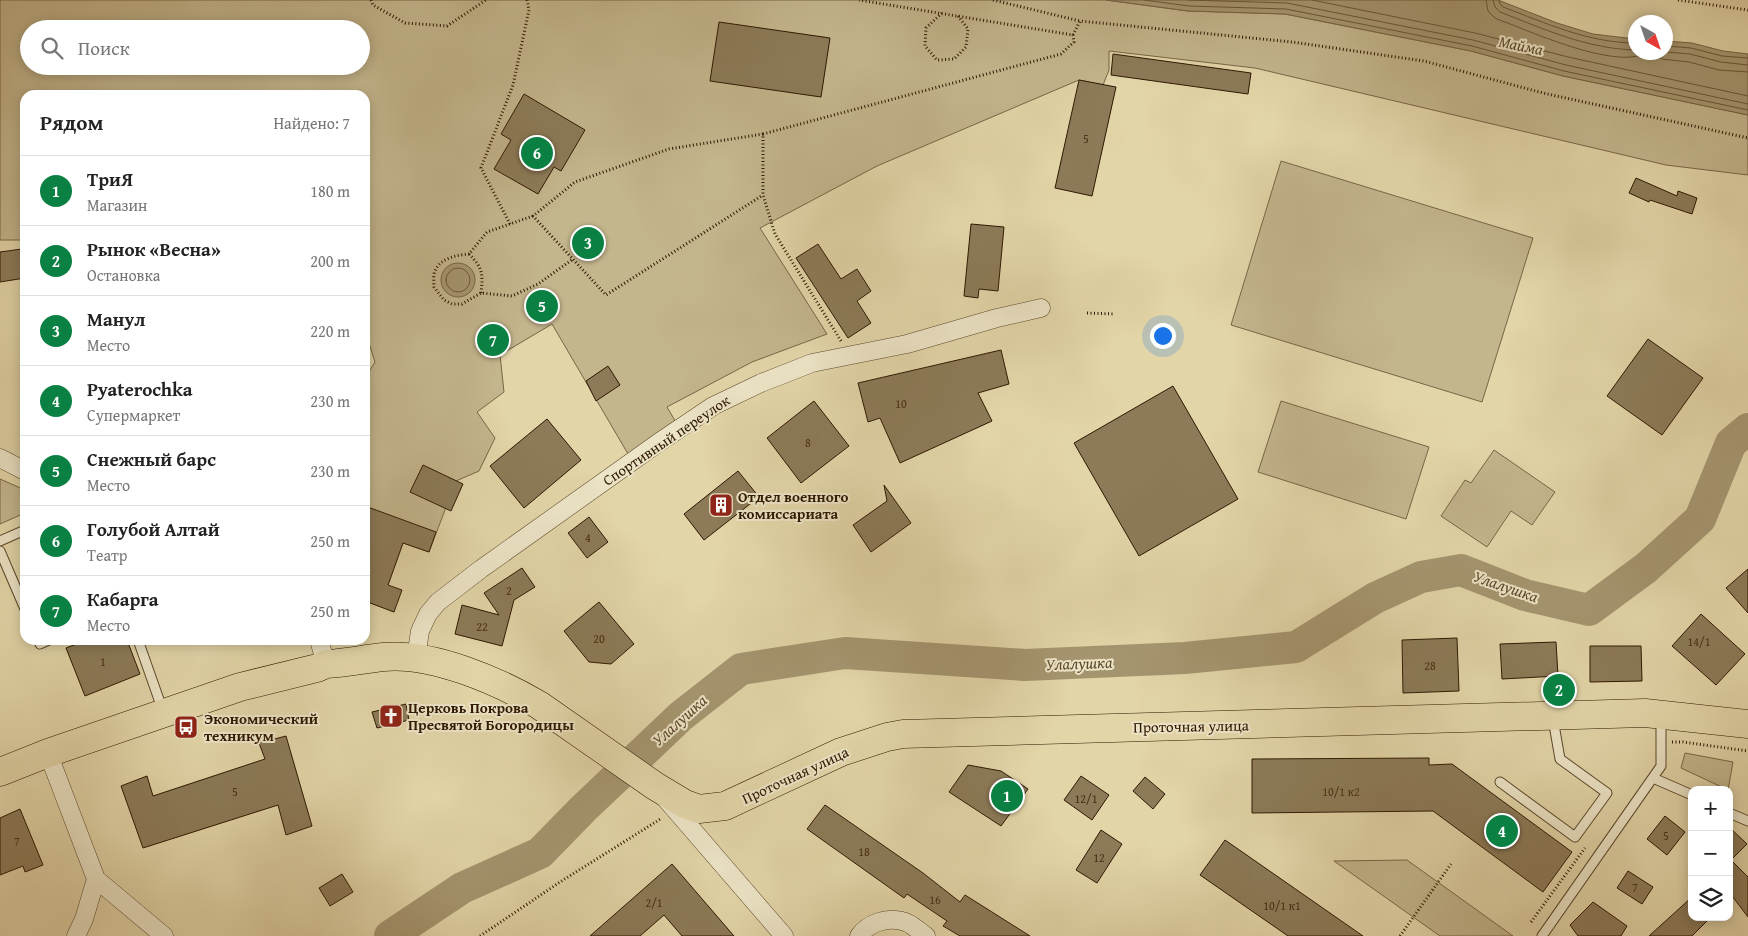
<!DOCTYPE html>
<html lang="ru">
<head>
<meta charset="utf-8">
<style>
	body { margin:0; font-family:"Gentium Book Plus",serif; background:#f6f6f6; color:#222 }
	.controls { position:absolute; right:15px; bottom:15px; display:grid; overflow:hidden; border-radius:10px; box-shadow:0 2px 12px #0003 }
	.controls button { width:45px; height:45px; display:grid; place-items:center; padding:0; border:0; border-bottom:1px solid #e0e0e0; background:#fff; color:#222; font:25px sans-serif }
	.compass { position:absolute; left:1628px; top:15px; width:45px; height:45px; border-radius:50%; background:#fff; box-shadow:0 2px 12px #0003; rotate:140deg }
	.you { position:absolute; left:1162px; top:335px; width:18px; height:18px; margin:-12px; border:4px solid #fff; border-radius:50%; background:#1a73e8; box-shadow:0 0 0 8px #1a73e833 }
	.badge { display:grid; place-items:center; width:32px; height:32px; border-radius:50%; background:#0b8043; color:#fff; font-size:16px; font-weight:700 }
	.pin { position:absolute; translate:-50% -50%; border:2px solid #fff; box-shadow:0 1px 5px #0006 }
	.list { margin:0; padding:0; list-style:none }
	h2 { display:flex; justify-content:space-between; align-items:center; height:65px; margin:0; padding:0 20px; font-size:21px }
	h2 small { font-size:16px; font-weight:400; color:#767676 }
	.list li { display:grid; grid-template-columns:32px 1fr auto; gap:15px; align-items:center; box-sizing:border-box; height:70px; padding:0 20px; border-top:1px solid #e0e0e0 }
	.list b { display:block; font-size:19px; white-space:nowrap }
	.list p { margin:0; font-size:16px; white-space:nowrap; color:#767676 }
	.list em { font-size:16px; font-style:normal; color:#767676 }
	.icon { flex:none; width:28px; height:28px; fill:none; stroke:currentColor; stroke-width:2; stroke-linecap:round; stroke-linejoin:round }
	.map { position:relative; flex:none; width:1748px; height:936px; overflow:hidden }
	.search { position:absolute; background:#fff; box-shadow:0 2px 12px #0003; left:20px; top:20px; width:350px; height:55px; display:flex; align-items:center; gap:12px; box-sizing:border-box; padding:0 18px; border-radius:28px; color:#767676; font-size:19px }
	.panel { position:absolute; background:#fff; box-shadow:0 2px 12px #0003; left:20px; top:90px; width:350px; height:555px; border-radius:15px }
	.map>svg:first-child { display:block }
</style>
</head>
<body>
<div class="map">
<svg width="1748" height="936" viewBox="0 0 1748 936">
	<rect width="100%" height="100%" fill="#e2d5a8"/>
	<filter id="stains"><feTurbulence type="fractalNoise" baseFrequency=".004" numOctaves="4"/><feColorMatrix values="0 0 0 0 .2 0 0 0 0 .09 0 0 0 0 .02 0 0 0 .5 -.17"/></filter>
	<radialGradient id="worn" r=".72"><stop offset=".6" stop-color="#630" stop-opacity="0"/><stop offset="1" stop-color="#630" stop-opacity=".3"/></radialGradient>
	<!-- green -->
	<path fill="#c3b58c" stroke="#786646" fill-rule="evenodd" d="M0,0H1106L1188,11L1285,14L1471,51L1563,76L1748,115V175L1666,165L1255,68L1109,51V70L1103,85L1079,80L877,166L760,228L827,334L752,362L667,407L677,424L628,454L552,324L500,355L504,392L477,412L495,438L479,471L456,481L429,552L403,543L388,585L394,612L368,602L365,610V378L375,362L365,331V95H25V240H0ZM29,29H361V66H29Z
		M1281,161L1533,238L1482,402L1231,325Z
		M1281,401L1429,447L1406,519L1258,472Z
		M1494,450L1555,492L1532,525L1511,511L1487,547L1441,516L1465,480L1471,483Z
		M0,479L25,490V513L0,524Z
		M1685,753L1733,762L1728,790L1681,768Z
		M1407,860L1513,936H1440L1334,861Z"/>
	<!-- water -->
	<path fill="#a5956f" stroke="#756343" d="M1106,0H1498L1557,23L1593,34L1635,39L1636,52H1666V41L1692,43L1723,51L1748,54V115L1563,76L1471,51L1285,14L1188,11Z
		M441 280a17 17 0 1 1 34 0a17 17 0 1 1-34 0Z"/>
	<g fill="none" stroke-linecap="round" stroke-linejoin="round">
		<!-- shore -->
		<path stroke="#6a5638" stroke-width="1" d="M1144,0L1189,6L1286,9L1472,46L1564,71L1748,110
			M1188,0L1287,3L1473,40L1566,65L1748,104
			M1312,0L1475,33L1568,57L1748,96
			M1486,0L1488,11L1495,18C1503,22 1512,24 1520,28C1546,38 1623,70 1647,52
			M1493,0L1495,7L1500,12C1544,29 1587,49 1636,50
			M1499,0L1500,4L1503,7C1546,23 1588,43 1636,43
			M1666,46L1691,48L1722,56L1748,58
			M1651,52L1662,59L1689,62L1719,70L1748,72
			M1666,52L1690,54L1721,62L1748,65
			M446 280a12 12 0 1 1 24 0a12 12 0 1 1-24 0Z"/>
		<!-- river -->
		<path stroke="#a5956f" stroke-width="32" d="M390,936L462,888L540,853L583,809L681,716L741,669L845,653L1025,665L1185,658L1296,647L1375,598L1421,577L1461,570L1525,595L1589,610L1646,568L1700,519L1731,443L1748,429"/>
	</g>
	<!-- building -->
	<path fill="#8c7a58" stroke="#2e1801" d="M719,22L830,38L821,97L710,81Z
		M1113,54L1251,73L1248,94L1111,75Z
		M1079,80L1116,87L1092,196L1055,188Z
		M524,94L585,130L561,171L554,167L538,194L494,169L511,140L501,134Z
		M1636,178L1677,196L1678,191L1697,198L1692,214L1650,200L1649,202L1629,193Z
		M971,224L1004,227L998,291L979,289L978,298L964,296Z
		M818,244L841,279L857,269L871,291L857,301L871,323L848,338L796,258Z
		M22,249L25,278L0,282V252Z
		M1648,339L1703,378L1662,435L1607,396Z
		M1001,350L1009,384L978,393L992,421L900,463L880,418L868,422L858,383Z
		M608,366L620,385L596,401L586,381Z
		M1173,386L1238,499L1139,556L1074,443Z
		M814,401L849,446L801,483L767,438Z
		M547,419L581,460L524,508L490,466Z
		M423,465L463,484L451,511L410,492Z
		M738,471L759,497L704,540L684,514Z
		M884,485L911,523L871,552L853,525L887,501Z
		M365,506L436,532L429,552L403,543L388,585L402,590L394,612L365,601Z
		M589,517L608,542L587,558L568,533Z
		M522,568L535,587L514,600L502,646L455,634L462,605L499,615L484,593Z
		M1748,569V613L1726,588Z
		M599,602L634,644L611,664L589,662L564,631Z
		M1701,614L1745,654L1716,685L1672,646Z
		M1457,638L1459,691L1403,693L1402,640Z
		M87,640H127L140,674L85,696L66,648Z
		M1556,642L1558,676L1502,679L1500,644Z
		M1590,646H1641L1642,681L1590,682Z
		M406,704L409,720L377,728L372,712Z
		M286,736L312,826L286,835L278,805L143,848L121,786L147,776L153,796L265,759L259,743Z
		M1429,758V765L1452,764L1572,852L1543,892L1433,811L1252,813V759Z
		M968,765L1001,771L1028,789L1001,826L949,792Z
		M1081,776L1109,795L1092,820L1064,800Z
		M1145,777L1165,794L1153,809L1133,791Z
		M825,805L923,873L960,902L965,895L1030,936H960L943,926L947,921L907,894L904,898L807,829Z
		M20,809L43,865L25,872L23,866L0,875V818Z
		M1665,816L1685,832L1667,855L1647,839Z
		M1729,827L1747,844L1731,860L1748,877V917L1729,892Z
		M1101,830L1122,844L1097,883L1076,870Z
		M1225,840L1363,936H1288L1200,875Z
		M672,864L734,936H682L664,915L640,936H590Z
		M1628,871L1653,887L1642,904L1617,888Z
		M342,874L353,892L330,906L319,888Z
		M1692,897V917H1711L1692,936H1649Z
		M1593,902L1627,926L1621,936H1578L1570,925Z"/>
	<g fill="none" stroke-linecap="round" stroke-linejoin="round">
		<!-- service casing -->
		<g stroke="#5b472b" stroke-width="11">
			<path id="service" d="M0,541L25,530
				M0,551L25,609
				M38,640L40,644L49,640
				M138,640L163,711
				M1653,778L1692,795
				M1500,782L1575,837L1607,793L1560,759L1553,719
				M1729,813L1748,821
				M1542,936L1661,766V719"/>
		</g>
		<!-- minor casing -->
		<g stroke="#5b472b" stroke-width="19">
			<path id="minor" d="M0,458L25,471
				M319,640L326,664
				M416,658L420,631L428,614L438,602L481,569L658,443L713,406L761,383L812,363L907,344L997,318L1041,308
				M48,753L96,879L164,936
				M665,798L784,936
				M76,936L84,919L96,879
				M859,936C868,923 887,917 902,921C910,922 920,932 926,936"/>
		</g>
		<!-- primary casing -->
		<g stroke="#2e1801" stroke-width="29">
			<path id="primary" d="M0,772L48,753L240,687L317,668L326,664C345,663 364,659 383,657C432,652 498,681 539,705L655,786L685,804L699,809L725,806L841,752L887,737L903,734L1645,713L1748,724"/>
		</g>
		<!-- path -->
		<path stroke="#2e1801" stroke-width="3" stroke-dasharray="1 2.5" stroke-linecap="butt" d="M371,0L373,5L405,23L447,26L486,0
			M993,0L1080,21
			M1678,0L1748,10
			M942,13L926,28L925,46L937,60L954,59L966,47L968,29L958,16
			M1073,35L1080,21L1292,42L1424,61L1543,93L1748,138
			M763,134L669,149L575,182L533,216L606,295L763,195
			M533,216L487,232L469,254C457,255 440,258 435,271C433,275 434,283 434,287L444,300L452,304H462L481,293L512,296L538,284L573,259
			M510,224L481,168L513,85L529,10L527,0
			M469,254C483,268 483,274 481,293
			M1087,313L1115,314
			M841,341L775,234L763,195V134L1061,54L1074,42L1073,35L859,0
			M1672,742H1683L1748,751
			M1531,922L1585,848
			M480,936L560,882L662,818
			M1400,936L1451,864"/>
		<!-- service -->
		<use href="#service" stroke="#ece4c6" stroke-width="9"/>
		<!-- minor -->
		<use href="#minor" stroke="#ece4c6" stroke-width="18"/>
		<!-- primary -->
		<use href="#primary" stroke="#e2d5a8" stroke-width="28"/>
	</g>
	<!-- icons -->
	<defs>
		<g id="building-square" transform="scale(1.25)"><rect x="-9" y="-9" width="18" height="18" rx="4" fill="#8f2418" stroke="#ece4c6"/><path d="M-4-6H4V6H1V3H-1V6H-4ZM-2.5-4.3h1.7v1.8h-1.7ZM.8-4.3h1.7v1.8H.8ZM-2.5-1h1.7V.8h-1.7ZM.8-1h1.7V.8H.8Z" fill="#fff"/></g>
		<g id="church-square" transform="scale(1.25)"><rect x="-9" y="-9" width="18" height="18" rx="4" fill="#8f2418" stroke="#ece4c6"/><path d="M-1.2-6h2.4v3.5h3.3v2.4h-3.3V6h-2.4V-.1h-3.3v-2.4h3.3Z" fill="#fff"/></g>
		<g id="bus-square" transform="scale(1.25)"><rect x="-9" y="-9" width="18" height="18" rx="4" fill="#8f2418" stroke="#ece4c6"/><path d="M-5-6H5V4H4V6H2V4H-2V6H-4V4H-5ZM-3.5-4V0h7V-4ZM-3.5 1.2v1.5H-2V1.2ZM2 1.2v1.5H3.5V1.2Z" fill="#fff"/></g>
	</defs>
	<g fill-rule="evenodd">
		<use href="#building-square" x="721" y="505"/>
		<use href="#church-square" x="391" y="716"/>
		<use href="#bus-square" x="186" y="727"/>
	</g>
	<g text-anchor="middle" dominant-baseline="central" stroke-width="4" stroke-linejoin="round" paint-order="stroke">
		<!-- number labels -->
		<g font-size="12" fill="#463017">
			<text x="1086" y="138">5</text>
			<text x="901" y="403">10</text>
			<text x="808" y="442">8</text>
			<text x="588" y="537">4</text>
			<text x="509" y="590">2</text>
			<text x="482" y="626">22</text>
			<text x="599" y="638">20</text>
			<text x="1699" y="641">14/1</text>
			<text x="103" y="661">1</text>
			<text x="1430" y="665">28</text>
			<text x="235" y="791">5</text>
			<text x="1341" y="791">10/1 к2</text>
			<text x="1086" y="798">12/1</text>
			<text x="1666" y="835">5</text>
			<text x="17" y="841">7</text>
			<text x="864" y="851">18</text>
			<text x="1099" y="857">12</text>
			<text x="1635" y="887">7</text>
			<text x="935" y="899">16</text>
			<text x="654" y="902">2/1</text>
			<text x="1282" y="905">10/1 к1</text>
		</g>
		<!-- street labels -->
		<g font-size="15" fill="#2e1801" stroke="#ece4c6">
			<text transform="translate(666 440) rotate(-34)">Спортивный переулок</text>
			<text transform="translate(1191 726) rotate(-1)">Проточная улица</text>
			<text transform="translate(795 775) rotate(-25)">Проточная улица</text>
		</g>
		<!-- poi labels -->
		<g font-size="15" font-weight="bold" fill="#2e1801" stroke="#ece4c6" text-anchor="start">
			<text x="738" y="496">Отдел военного<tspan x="738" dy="17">комиссариата</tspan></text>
			<text x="408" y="707">Церковь Покрова<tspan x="408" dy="17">Пресвятой Богородицы</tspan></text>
			<text x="204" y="718">Экономический<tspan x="204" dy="17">техникум</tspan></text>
		</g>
		<!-- water labels -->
		<g font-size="16" font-style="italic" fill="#5e4a2d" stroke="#ece4c6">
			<text transform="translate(1521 45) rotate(11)">Майма</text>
			<text transform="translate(1506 586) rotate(19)">Улалушка</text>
			<text transform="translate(1079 663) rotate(-2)">Улалушка</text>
			<text transform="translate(679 720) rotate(-42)">Улалушка</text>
		</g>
	</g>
	<rect width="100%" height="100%" filter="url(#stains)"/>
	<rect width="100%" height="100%" fill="url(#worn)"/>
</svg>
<div class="controls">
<button>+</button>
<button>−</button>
<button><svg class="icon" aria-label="layers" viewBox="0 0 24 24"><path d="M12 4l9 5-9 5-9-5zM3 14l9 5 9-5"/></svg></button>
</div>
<svg class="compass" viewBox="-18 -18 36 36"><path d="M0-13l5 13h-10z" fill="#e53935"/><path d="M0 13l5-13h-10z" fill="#767676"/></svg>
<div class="you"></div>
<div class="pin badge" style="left:1007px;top:796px">1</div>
<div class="pin badge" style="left:1559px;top:690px">2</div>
<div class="pin badge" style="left:588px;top:243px">3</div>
<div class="pin badge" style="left:1502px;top:831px">4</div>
<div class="pin badge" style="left:542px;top:306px">5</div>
<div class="pin badge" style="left:537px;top:153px">6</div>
<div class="pin badge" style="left:493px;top:340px">7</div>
<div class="search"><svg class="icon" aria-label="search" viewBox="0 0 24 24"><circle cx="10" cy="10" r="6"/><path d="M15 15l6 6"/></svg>Поиск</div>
<section class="panel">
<h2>Рядом<small>Найдено: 7</small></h2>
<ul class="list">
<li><span class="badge">1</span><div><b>ТриЯ</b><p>Магазин</p></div><em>180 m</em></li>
<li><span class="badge">2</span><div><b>Рынок «Весна»</b><p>Остановка</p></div><em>200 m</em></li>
<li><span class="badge">3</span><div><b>Манул</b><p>Место</p></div><em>220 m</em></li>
<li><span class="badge">4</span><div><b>Pyaterochka</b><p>Супермаркет</p></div><em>230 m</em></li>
<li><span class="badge">5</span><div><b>Снежный барс</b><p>Место</p></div><em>230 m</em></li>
<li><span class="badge">6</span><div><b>Голубой Алтай</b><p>Театр</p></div><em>250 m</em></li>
<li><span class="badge">7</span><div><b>Кабарга</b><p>Место</p></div><em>250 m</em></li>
</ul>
</section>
</div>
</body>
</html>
